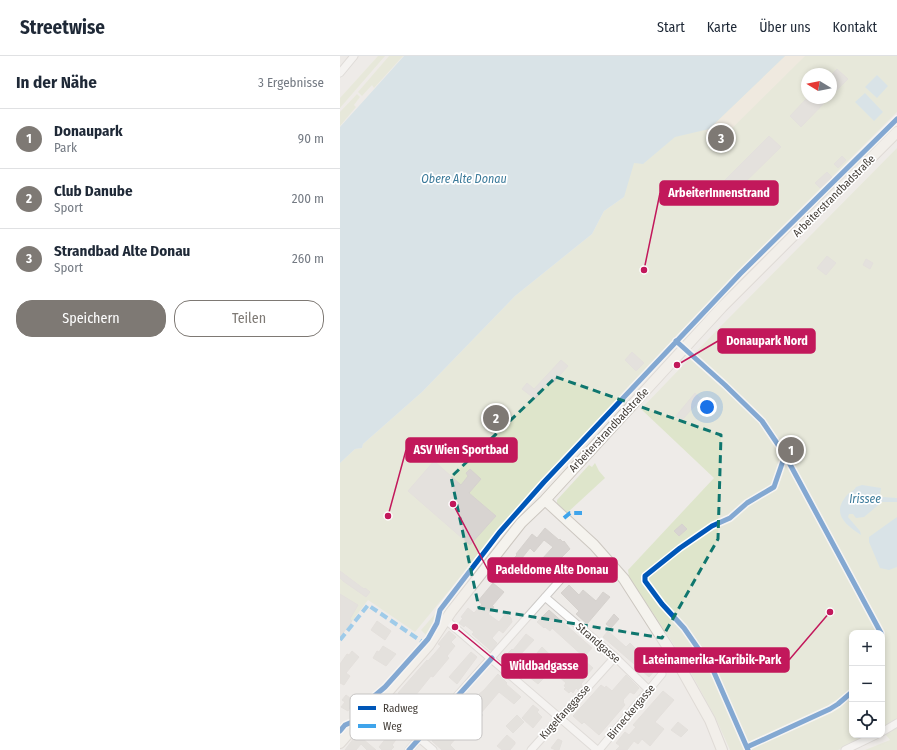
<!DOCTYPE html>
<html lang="de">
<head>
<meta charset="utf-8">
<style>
	body { margin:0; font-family:"Fira Sans Condensed",sans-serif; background:#f2f2f3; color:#1f2937 }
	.controls { position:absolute; right:12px; bottom:12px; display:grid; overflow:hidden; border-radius:8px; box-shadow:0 2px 6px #0003 }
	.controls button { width:36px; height:36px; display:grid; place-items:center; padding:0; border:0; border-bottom:1px solid #e0e1e3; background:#fff; color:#1f2937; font:20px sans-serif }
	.compass { position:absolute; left:461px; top:12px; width:36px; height:36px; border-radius:50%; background:#fff; box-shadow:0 2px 6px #0003; rotate:280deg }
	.you { position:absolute; left:367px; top:351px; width:14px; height:14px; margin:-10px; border:3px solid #fff; border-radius:50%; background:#1a73e8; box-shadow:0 0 0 6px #1a73e833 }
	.badge { display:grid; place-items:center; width:26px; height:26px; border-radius:50%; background:#7e7974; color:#fff; font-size:13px; font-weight:700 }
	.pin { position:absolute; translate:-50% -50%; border:2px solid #fff; box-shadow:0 1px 4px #0006 }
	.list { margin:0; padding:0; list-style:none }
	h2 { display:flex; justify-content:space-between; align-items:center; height:52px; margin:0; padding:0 16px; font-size:17px }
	h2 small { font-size:13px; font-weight:400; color:#747a83 }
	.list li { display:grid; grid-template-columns:26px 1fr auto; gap:12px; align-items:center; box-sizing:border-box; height:60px; padding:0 16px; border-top:1px solid #e0e1e3 }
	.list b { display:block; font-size:15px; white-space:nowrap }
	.list p { margin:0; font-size:13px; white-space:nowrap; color:#747a83 }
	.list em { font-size:13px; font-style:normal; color:#747a83 }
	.actions { display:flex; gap:8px; padding:12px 16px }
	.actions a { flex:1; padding:9px 0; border:1px solid #7e7974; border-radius:16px; text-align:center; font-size:14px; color:#7e7974 }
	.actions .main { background:#7e7974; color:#fff }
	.icon { flex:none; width:22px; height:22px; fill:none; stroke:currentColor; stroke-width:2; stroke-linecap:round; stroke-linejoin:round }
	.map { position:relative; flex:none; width:557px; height:694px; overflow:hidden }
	header { display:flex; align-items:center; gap:24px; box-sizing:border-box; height:56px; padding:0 20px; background:#fff; border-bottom:1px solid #e0e1e3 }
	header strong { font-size:19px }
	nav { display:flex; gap:22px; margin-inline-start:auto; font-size:14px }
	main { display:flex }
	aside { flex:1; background:#fff }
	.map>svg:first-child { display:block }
</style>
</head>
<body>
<header>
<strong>Streetwise</strong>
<nav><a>Start</a><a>Karte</a><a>Über uns</a><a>Kontakt</a></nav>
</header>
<main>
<aside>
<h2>In der Nähe<small>3 Ergebnisse</small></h2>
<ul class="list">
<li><span class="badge">1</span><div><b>Donaupark</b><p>Park</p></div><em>90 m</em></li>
<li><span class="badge">2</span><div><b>Club Danube</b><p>Sport</p></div><em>200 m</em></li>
<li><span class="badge">3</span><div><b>Strandbad Alte Donau</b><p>Sport</p></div><em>260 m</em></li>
</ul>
<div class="actions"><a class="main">Speichern</a><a>Teilen</a></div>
</aside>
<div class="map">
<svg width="557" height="694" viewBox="0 0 557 694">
	<rect width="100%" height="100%" fill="#eeebe8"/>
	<!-- green -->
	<path fill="#dee5cb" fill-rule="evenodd" d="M38,0H45L0,52V42Z
		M49,0H63L34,32L32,29L22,40L18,36Z
		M240,0H557V56L404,209L212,412L165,467L75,576L28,544L0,581V407L15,393L22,392L23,388L82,336L175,240L252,178L264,155L284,141ZM467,18H491V42H467Z
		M17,38L20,41L14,49L16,51L0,70V56Z
		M557,92V694H525L550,684L542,674V577H512V679H530L498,694H390L376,663L344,604L289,521L288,514L374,422L301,353L378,273Z
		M255,407L259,415L265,422L227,457L217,447V444L249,409L252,411Z
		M98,557L96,567L88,581L81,574L95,558Z"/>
	<!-- sand -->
	<path fill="#f0e7d5" d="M445,0H465L376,88L365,75L369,73Z"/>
	<!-- water -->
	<path fill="#bedae7" d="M64,0H445L369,73L335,81L303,108L294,107L284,141L264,155L252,178L175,240L82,336L23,388L22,392L15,393L0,407V71Z
		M537,19L548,30L537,42L525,31Z
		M525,37L543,56L534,65L515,46Z
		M522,429L541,432L540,439L542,441L557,442V446H542L524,461L516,462L513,458H509L508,461L520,475L521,479C505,468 491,458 507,439C511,435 512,437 516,431Z
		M557,461V511L549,514L540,512L529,486V481Z"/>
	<!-- building -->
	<path fill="#d8d4d1" stroke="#d6d2ce" d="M497,13L508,23L491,40V19Z
		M467,42H489L461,71L450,60Z
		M429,80L441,91L393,138L382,127Z
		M502,100L506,104L498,112L494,108Z
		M487,116L492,121L480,132L475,127Z
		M487,200L496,207L486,219L477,212Z
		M526,203L533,207L530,213L523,209Z
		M292,296L304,307L296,315L285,304Z
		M221,304L228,310L213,327L210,324L195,343L182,333L187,327L194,333Z
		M355,337L361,343L341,365L336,360Z
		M94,405L121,429L128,420L126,417L130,413L141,423L129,437L156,460L130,489L68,435Z
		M342,468L347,473L339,480L334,475Z
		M205,472L219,484L220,483L223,486L224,485L230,493L211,512L202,503L213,491L204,484L194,496L190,492L182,502L189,507L181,517L177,513L168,526L161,521L173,505V503L177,499L176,498L192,478L197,482Z
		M0,515L24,533L25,532L30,536L26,541L3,525L0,522Z
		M153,527L164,536L152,550L154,551L148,558L159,566L166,557L171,562L172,566L163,577L159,574L152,582L157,587L152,594H150L132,578L134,576L125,569L124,571L119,567L123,562L121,561L128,552L134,557L142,548L138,545Z
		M229,529L239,539L243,534L256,545L263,536L270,541L247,568L236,558L239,555L221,537Z
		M0,538L18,549L10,563L12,565L0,581Z
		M209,554L252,592L244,601L212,572L210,575L205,571L204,572L197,566Z
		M274,558L279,563L271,572L266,568Z
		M37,565L51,575L45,584L31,574Z
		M109,575L116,581L111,586L115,590L107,600L109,602L93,621L91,620L63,655L53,647L60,638L58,637L87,604L88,605L101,590L98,588Z
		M268,575L286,591L290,587L298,595L297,596L303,602L316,613L309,621L263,581Z
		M186,578L194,584L178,601L189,611L192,608L206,620L198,628L164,601L172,593L173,594Z
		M43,590L56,598L46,610L33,602L37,595L39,596Z
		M202,591L230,618L231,616L234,619L245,605L253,612L246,620L247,621L241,628L242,630L238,634L236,632L233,637L231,635L229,637L224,633L226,631L224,630L226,627L208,611L211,608L197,597Z
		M12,595L19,601L6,617L10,620L4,629L0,627V608L7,598L9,599Z
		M131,596L137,601L117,628L109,621Z
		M158,618L167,627L166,628L181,641L174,648L159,636L141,657L143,659L135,668L126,660L137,648L132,644L137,638L138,639L144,634Z
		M286,619L299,632L294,638L290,636L283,644L284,645L283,646L285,649L259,679L244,666L242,668L233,660L261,629L265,632L266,630L272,635Z
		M323,635L334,644L315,666L324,673L310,690L302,683L298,688L294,685L287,694H276L280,690L276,687L285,676L289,679L296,671L293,669Z
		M6,639L14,645L8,655L1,651L5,646L2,644Z
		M193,649L199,654L197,656L202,661L193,672L182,662Z
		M177,659L184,666L173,677L166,670Z
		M338,666L348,674L341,681L331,674Z
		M50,668L61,677L52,689L54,691L51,694H42L39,691L48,680L44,676Z
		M101,669L116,682L110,689L115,694H102L92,685L99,677L96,674Z
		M17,678L36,694H27L21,688L16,694H5Z
		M167,679L175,686V688L170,694H162L157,690Z
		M218,683L222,685L219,694H216L211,692Z"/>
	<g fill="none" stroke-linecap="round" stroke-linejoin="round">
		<!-- street casing -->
		<g stroke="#ccc9c6" stroke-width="9">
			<path id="street" d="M0,17L14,0
				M205,541L275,601L309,634
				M106,564L257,694
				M38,647L93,694
				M542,676L557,667
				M69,694L230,513
				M191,694L275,601
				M259,694L322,618
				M505,694L536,679"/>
		</g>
		<!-- secondary casing -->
		<g stroke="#ccc7c0" stroke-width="12">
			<path id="secondary" d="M205,444L254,489L284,523L338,607L370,664L382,694
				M0,687L29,654L38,647L89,589L111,556L181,467L205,444L382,251L557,76"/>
		</g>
		<!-- street -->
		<use href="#street" stroke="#fcfcfc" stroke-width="7"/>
		<!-- secondary -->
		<use href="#secondary" stroke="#f5f3ee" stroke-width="10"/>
		<!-- quiet -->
		<path stroke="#3fa4eb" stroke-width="4" stroke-dasharray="8 4" stroke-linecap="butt" d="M224,462L230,457H242
			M0,584L28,549L84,587"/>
		<!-- cycleway casing -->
		<g stroke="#fff" stroke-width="8">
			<path id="cycleway" d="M336,285L385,329L422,365L445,399L541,577
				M0,675L5,669L12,666L32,642L45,631L88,583L97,567L100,554L159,477L204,426L400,218L557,63
				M407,691L490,653L498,648L512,636
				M69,694L152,602
				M408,694L373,614L344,572L322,548L305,525V520L340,492L372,470L390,462L407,447L434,431L445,399"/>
		</g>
		<!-- cycleway -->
		<use href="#cycleway" stroke="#0057b8" stroke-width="5"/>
	</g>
	<!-- marked area -->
	<path d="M0 0H557V694H0ZM216,321L381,379L378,483L322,582L139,552L111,421Z" fill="#eeebe8" fill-opacity=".55" fill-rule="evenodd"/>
	<path fill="none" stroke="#0f766e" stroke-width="3" stroke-dasharray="8 5" stroke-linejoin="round" d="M216,321L381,379L378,483L322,582L139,552L111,421Z"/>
	<g text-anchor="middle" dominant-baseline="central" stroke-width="3.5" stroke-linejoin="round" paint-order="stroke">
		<!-- street labels -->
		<g font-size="11" fill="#423c36" stroke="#fff">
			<text transform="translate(494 140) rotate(-45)">Arbeiterstrandbadstraße</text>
			<text transform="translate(269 374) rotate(-47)">Arbeiterstrandbadstraße</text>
			<text transform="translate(258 587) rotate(41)">Strandgasse</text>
			<text transform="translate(225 656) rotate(-48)">Kugelfanggasse</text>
			<text transform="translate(291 656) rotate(-50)">Birneckergasse</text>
		</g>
		<!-- water labels -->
		<g font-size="12" font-style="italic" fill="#3b7a9a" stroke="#fff">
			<text x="124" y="123">Obere Alte Donau</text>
			<text x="525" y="443">Irissee</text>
		</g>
	</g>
	<!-- legend -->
	<rect x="10" y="638" width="132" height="46" rx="6" fill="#fff" stroke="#c6c4c3" stroke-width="1"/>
	<rect x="18" y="650" width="18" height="4" fill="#0057b8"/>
	<rect x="18" y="668" width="18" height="4" fill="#3fa4eb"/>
	<g font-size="11" fill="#423c36">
		<text x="43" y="656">Radweg</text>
		<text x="43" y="674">Weg</text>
	</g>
	<!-- callouts -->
	<path fill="none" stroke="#c2185b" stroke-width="1.5" d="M304 214L320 137M337 309L378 285M48 460L66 394M113 448L148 514M490 556L449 604M115 571L162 610"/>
	<g fill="#c2185b" stroke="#fff" stroke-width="1.5">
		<circle cx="304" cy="214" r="4"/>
		<circle cx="337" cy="309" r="4"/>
		<circle cx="48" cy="460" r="4"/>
		<circle cx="113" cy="448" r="4"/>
		<circle cx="490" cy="556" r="4"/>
		<circle cx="115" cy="571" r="4"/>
	</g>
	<g fill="#c2185b" stroke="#c2185b" stroke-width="1.5">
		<rect x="320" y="125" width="118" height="24" rx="4"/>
		<rect x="378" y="273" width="97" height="24" rx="4"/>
		<rect x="66" y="382" width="111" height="24" rx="4"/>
		<rect x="148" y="502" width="129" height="24" rx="4"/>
		<rect x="295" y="592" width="154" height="24" rx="4"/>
		<rect x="162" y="598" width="85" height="24" rx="4"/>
	</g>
	<g font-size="12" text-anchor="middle" font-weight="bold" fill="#fff">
		<text x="379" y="141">ArbeiterInnenstrand</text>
		<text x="427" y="289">Donaupark Nord</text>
		<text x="121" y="398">ASV Wien Sportbad</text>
		<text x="212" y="518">Padeldome Alte Donau</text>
		<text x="372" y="608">Lateinamerika-Karibik-Park</text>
		<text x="204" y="614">Wildbadgasse</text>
	</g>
</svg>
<div class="controls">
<button>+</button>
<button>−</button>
<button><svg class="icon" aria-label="locate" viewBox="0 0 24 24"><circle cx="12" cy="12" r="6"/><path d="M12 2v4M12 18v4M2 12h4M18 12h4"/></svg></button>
</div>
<svg class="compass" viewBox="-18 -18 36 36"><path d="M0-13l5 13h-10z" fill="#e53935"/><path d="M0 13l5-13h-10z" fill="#747a83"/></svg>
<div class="you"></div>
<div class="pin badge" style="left:451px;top:394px">1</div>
<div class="pin badge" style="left:156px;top:362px">2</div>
<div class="pin badge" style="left:381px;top:82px">3</div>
</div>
</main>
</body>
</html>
